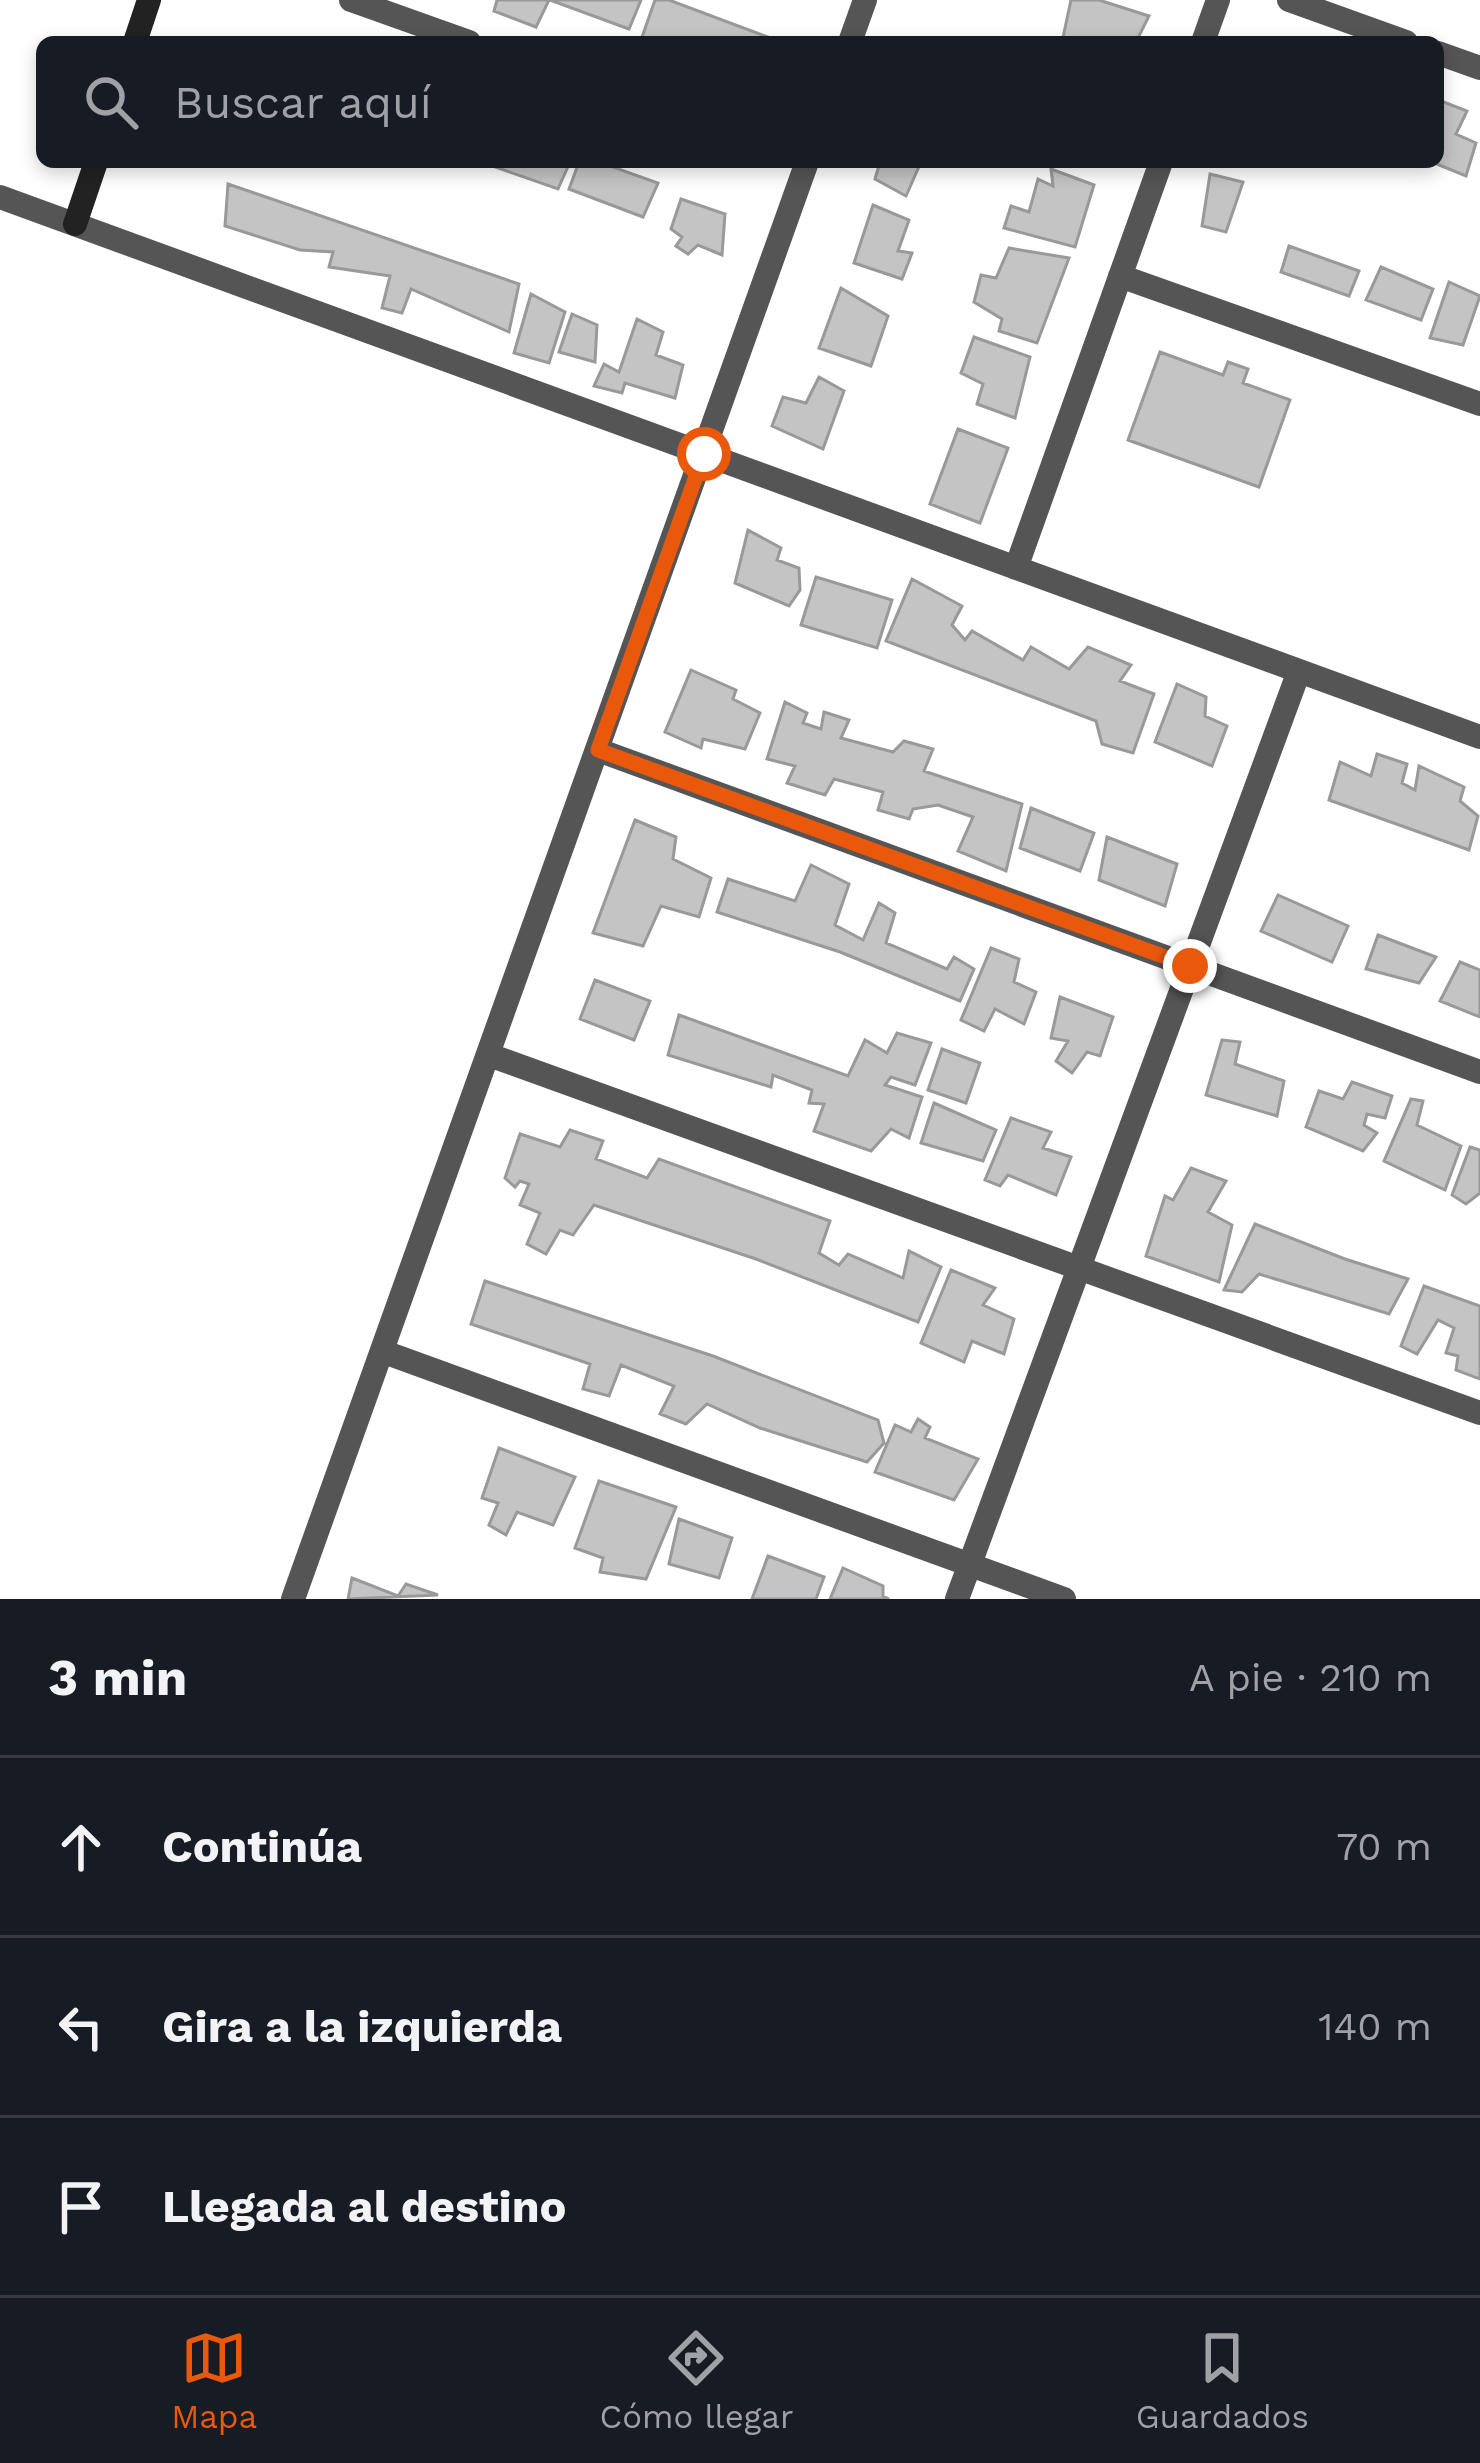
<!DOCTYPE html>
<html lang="es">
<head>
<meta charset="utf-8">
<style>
	body { margin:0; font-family:"Work Sans",sans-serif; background:#20242c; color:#f1f3f6 }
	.stop { position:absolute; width:36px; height:36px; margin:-27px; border:9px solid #ea580c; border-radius:50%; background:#fff }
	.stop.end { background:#ea580c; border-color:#fff; box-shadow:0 3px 12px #0008 }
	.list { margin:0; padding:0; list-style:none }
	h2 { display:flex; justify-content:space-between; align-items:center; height:156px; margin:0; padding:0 48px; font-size:51px }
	h2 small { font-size:39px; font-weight:400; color:#9ea1a6 }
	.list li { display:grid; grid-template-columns:78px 1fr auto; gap:36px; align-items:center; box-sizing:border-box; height:180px; padding:0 48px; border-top:3px solid #363941 }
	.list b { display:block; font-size:45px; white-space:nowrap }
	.list em { font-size:39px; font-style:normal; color:#9ea1a6 }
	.icon { flex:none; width:66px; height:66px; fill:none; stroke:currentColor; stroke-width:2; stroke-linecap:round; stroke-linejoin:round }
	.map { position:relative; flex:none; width:1480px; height:1599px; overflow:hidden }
	.search { position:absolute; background:#171b24; box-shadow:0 6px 18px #0003; left:36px; right:36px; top:36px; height:132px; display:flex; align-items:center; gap:30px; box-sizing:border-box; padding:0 42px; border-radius:18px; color:#9ea1a6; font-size:45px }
	.sheet { height:696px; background:#171b24 }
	nav { display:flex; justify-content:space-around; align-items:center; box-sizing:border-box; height:168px; border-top:3px solid #363941; background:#171b24; font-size:33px; color:#9ea1a6 }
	nav a { display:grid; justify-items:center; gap:6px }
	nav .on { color:#ea580c }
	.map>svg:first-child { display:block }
</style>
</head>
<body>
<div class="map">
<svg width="1480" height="1599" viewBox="0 0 1480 1599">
	<rect width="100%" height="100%" fill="#fff"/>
	<!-- building -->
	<path fill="#c4c4c4" stroke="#999" stroke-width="3" d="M497,0H549L536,27L494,11Z
		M550,0H641L629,29Z
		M655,0H669L781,42H655L642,37Z
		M1071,0H1099L1149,16L1136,42H1062Z
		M1441,101L1467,111L1456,134L1476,143L1466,176L1432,162H1438Z
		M481,162H570L558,189Z
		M579,162H599L658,183L643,217L569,189Z
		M880,162H921L906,196L875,179Z
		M1051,169L1094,185L1075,247L1004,228L1011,206L1029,212L1038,179L1053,186Z
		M1210,174L1243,182L1226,232L1202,226Z
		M228,184L519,284L509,332L411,289L402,313L382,308L390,276L329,267L333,252L300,250L225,226Z
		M681,199L725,214L722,255L698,245L688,254L676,246L682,237L671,229Z
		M873,205L909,220L898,251L912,253L902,279L854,263Z
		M1289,246L1359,271L1349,296L1281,272Z
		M1009,248L1069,258L1037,343L999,331L1002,319L974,302L981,275L996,278Z
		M1381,267L1433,289L1421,320L1366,300Z
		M1449,282L1480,296L1463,345L1430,338Z
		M841,288L888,316L871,366L819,348Z
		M531,294L565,312L549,363L514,353Z
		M572,314L597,325L595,362L559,352Z
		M637,319L663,332L656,355L683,365L675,398L625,383L622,393L594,386L604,364L619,372Z
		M974,337L1030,357L1015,418L977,404L983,384L961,373Z
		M1160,352L1223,375L1228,362L1248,369L1243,383L1290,400L1259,487L1128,440Z
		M819,377L844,391L823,449L772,426L783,397L806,403Z
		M958,429L1008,448L980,523L930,504Z
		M748,530L781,548L777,560L799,568L800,590L789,606L735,583Z
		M816,577L892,600L877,648L801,625Z
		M912,579L962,606L952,625L965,640L972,631L1023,660L1031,647L1069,669L1088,647L1131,665L1120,681L1154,694L1133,753L1102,744L1096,721L886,641Z
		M691,670L736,690L733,699L760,713L745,749L703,739L701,748L665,732Z
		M1177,684L1206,697L1205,716L1227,726L1212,766L1155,742Z
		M785,702L807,713L803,723L821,729L824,712L849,720L841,738L893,752L904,741L933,749L924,771L1022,804L1006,871L958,851L973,817L938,805L913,809L909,819L878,810L883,792L834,779L825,795L787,783L795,766L767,759Z
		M1377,754L1407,764L1402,783L1415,790L1419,766L1464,787L1460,801L1478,816L1469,850L1329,800L1340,762L1371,776Z
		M1031,808L1094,833L1080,871L1020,848Z
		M635,820L676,837L673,859L711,878L699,917L661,906L643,946L593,933Z
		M1107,837L1177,864L1165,906L1099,880Z
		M811,865L849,884L835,925L863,940L879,903L895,913L886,943L947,969L954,957L974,969L960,1001L840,952L717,912L728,879L795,901Z
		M1278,895L1348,926L1332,962L1261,931Z
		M1378,935L1436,957L1419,983L1366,969Z
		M991,948L1019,959L1014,982L1036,992L1024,1024L995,1009L984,1031L961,1020Z
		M1460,962L1480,970V1017L1440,1001Z
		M595,980L650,1001L634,1040L580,1019Z
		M1060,997L1113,1017L1100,1056L1087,1052L1072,1073L1056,1061L1068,1041L1051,1038Z
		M679,1015L848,1076L865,1040L887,1053L897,1033L931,1043L915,1085L891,1077L885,1085L922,1097L909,1138L891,1129L871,1151L814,1131L824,1104L809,1103L812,1090L773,1075L771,1087L668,1055Z
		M1222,1040L1240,1042L1235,1064L1284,1081L1277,1116L1206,1095Z
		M942,1049L980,1063L966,1103L928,1090Z
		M1352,1082L1392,1096L1385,1118L1367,1114L1364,1125L1377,1133L1363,1151L1306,1127L1319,1091L1343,1099Z
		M1411,1099L1423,1101L1417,1125L1461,1146L1445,1190L1384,1161Z
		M934,1103L996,1130L983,1161L921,1143Z
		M1011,1118L1051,1132L1043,1148L1071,1157L1056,1195L1008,1175L1000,1186L985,1180Z
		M570,1130L603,1141L596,1159L647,1178L659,1159L830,1221L819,1253L839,1265L848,1254L903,1278L909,1251L941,1267L918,1322L756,1259L594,1205L573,1235L560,1230L546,1254L527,1244L540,1213L520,1205L529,1184L520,1181L515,1187L505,1178L520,1134L560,1147Z
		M1470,1147L1480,1150V1193L1466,1204L1452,1195Z
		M1191,1168L1226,1181L1208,1212L1232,1225L1219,1282L1146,1256L1165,1196L1173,1200Z
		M1255,1224L1345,1259L1408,1279L1389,1314L1259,1274L1242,1292L1224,1290Z
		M951,1270L995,1288L983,1305L1014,1319L1004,1354L972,1341L964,1362L921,1343Z
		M485,1281L713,1356L878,1420L884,1443L867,1462L760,1428L707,1404L686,1424L660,1414L674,1386L621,1365L609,1396L583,1389L590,1364L471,1324Z
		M1424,1286L1480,1306V1379L1456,1370L1458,1356L1446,1353L1454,1328L1438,1320L1417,1354L1401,1346Z
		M918,1419L930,1427L925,1438L978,1459L954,1500L875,1472L895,1425L911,1432Z
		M499,1448L575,1477L553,1525L517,1512L506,1535L489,1525L498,1503L482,1498Z
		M599,1481L676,1507L646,1579L600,1572L603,1558L575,1548Z
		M679,1519L732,1538L719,1578L669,1564Z
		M768,1556L824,1577L816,1599H752Z
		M843,1568L883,1586V1596L889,1599H830Z
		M352,1578L398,1596L406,1584L438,1595L348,1599Z"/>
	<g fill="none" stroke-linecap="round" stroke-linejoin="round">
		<!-- minor -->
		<path stroke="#555" stroke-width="24" d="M351,0L469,42
			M1289,0L1406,42
			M850,42L865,0
			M1203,42L1218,0
			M1438,53L1480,68
			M0,197L1480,737
			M1120,276L1480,404
			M1016,568L1161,162
			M598,750L1480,1072
			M489,1055L1480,1413
			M384,1352L1064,1599
			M293,1599L807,162
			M957,1599L1299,671"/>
		<!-- secondary -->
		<path stroke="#222" stroke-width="24" d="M135,42L149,0
			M75,224L96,162"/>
	</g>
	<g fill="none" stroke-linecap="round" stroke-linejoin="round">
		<!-- route -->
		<path stroke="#ea580c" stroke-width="15" d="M704,454L598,750L1190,966"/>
	</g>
</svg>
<div class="stop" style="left:704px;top:454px"></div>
<div class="stop end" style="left:1190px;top:966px"></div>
<div class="search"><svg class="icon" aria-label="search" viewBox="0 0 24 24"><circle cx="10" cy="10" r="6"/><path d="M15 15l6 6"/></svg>Buscar aquí</div>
</div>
<section class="sheet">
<h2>3 min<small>A pie · 210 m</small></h2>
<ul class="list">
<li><svg class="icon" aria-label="ahead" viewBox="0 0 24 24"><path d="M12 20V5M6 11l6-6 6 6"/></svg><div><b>Continúa</b></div><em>70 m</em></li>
<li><svg class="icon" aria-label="left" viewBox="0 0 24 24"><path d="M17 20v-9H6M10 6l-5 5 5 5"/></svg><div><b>Gira a la izquierda</b></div><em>140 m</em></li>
<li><svg class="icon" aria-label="arrive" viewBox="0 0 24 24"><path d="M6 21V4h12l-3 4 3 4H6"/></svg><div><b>Llegada al destino</b></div></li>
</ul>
</section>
<nav>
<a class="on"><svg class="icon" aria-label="map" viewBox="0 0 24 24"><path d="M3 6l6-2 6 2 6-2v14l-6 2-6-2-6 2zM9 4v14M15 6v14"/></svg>Mapa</a>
<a><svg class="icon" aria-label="directions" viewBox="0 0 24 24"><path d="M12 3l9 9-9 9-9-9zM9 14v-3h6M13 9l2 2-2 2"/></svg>Cómo llegar</a>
<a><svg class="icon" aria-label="saved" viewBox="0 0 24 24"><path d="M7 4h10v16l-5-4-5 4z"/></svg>Guardados</a>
</nav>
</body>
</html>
